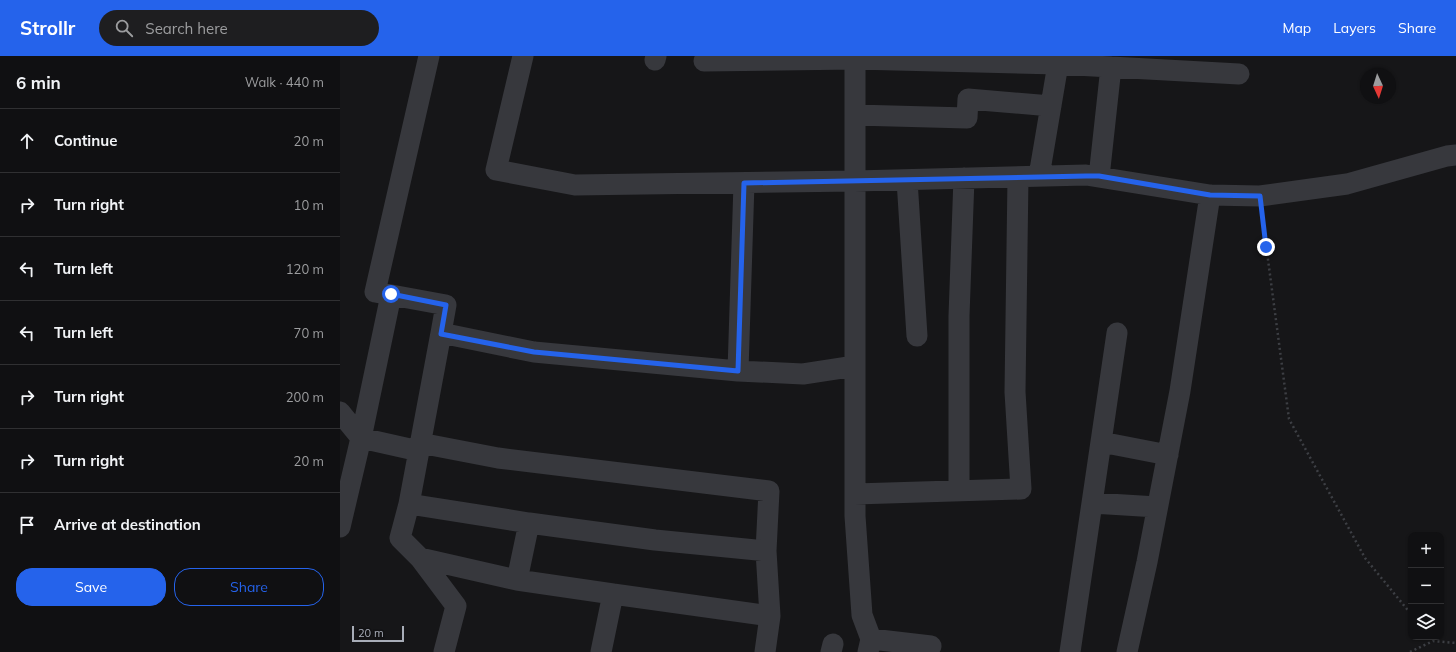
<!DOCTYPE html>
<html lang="en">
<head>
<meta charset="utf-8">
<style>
	body { margin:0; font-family:Mulish,sans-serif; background:#1e1e20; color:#f1f3f6 }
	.controls { position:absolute; right:12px; bottom:12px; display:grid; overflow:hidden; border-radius:8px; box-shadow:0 1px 3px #0004 }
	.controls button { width:36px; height:36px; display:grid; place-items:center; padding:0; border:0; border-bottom:1px solid #303032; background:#101012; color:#f1f3f6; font:20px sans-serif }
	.compass { position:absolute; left:1020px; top:12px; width:36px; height:36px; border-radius:50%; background:#101012; box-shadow:0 1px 3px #0004; rotate:176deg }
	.scale { position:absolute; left:12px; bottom:10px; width:52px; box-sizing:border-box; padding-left:4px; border:2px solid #a8adb8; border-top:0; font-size:11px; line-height:14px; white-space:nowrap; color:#a8adb8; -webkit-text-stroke:3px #111113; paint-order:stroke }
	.stop { position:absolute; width:12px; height:12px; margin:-9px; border:3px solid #2563eb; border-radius:50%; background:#fff }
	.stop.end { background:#2563eb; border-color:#fff; box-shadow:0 1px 4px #0008 }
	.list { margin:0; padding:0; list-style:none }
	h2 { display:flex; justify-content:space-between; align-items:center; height:52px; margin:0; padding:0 16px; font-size:17px }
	h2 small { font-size:13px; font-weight:400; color:#9c9d9f }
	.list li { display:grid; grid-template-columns:26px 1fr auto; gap:12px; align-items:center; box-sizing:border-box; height:64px; padding:0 16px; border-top:1px solid #303032 }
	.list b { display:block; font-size:15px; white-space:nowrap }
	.list em { font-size:13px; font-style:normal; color:#9c9d9f }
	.actions { display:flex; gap:8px; padding:12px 16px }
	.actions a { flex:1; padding:9px 0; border:1px solid #2563eb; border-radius:16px; text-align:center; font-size:14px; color:#2563eb }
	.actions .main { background:#2563eb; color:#fff }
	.icon { flex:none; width:22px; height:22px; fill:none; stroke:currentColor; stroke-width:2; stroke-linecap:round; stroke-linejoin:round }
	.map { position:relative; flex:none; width:1116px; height:596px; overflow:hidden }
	header { display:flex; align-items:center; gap:24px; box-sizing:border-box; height:56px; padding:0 20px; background:#2563eb; color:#fff }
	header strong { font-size:19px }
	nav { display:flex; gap:22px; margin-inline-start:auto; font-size:14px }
	.search { width:280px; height:36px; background:#1e1e20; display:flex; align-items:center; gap:10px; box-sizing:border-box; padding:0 14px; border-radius:22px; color:#9c9d9f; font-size:15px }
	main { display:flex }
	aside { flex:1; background:#101012 }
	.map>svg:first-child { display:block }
</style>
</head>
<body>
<header>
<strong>Strollr</strong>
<div class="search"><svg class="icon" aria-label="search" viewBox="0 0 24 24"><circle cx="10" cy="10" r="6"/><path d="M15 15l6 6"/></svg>Search here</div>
<nav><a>Map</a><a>Layers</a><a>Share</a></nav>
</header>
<main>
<aside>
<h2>6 min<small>Walk · 440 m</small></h2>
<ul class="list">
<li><svg class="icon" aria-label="ahead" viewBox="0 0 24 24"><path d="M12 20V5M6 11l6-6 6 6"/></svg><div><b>Continue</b></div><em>20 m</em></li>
<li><svg class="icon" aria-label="right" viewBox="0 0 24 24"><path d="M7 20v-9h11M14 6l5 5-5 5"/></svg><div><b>Turn right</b></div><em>10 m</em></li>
<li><svg class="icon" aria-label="left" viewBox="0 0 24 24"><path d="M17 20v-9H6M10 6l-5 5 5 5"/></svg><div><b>Turn left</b></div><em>120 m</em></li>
<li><svg class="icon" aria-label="left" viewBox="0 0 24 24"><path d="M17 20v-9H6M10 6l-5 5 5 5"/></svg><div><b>Turn left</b></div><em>70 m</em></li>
<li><svg class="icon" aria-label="right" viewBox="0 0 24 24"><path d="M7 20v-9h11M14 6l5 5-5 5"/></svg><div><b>Turn right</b></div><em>200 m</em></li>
<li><svg class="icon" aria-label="right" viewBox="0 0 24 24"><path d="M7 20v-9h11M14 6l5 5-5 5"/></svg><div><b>Turn right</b></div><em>20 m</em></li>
<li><svg class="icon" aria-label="arrive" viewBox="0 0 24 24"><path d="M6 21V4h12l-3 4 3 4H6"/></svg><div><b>Arrive at destination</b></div></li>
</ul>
<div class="actions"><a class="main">Save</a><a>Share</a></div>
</aside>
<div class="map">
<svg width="1116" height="596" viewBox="0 0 1116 596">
	<rect width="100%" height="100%" fill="#161618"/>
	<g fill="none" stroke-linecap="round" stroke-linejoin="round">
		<!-- path -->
		<path stroke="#3d3f44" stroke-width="2.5" stroke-dasharray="2 3" stroke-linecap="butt" d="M922,158L949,363L1025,502L1071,558
			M1090,581L1093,585
			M1070,596L1093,585L1116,587"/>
		<!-- minor -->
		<path stroke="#37383d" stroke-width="21" d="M89,0L35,236L106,249L101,277L194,296L398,315L463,318L515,310
			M183,0L156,114L235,129L515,125L746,119L870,139L920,140L1007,128L1107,100L1116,99
			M515,0V460L522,559L531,583L528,596
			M315,4L316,0
			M364,5L515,3L718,8
			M515,59L627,62L628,43L711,50
			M699,120L718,8L771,11
			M759,121L771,11L899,18
			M567,124L577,280
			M101,277L69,448L60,482L80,502L116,550L104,596
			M398,315L404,127
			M0,356L21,382L79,395
			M761,386L828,399
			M80,387L158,402L429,435L426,495L430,560L273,538L261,596
			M619,435V260L624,122
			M515,438L681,433L675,336L678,121
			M752,447L777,277
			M69,448L189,467
			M0,471L21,382L51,239
			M80,502L177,524L189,467L315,484L426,495
			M177,524L273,538
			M531,583L591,590
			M425,596L430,560
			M491,596L493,588
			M730,596L752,447L817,451
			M787,596L807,506L840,335L870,139"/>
	</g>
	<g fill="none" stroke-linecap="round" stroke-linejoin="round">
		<!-- route -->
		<path stroke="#2563eb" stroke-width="5" d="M51,238L106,249L101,278L194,296L398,315L404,127L746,120H759L870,139L920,140L926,191"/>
	</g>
</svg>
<div class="controls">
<button>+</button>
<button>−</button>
<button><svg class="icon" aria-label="layers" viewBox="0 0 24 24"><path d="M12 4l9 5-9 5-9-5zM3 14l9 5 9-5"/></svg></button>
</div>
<svg class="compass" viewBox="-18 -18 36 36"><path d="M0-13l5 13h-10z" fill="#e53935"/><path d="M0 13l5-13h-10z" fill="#9c9d9f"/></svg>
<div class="scale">20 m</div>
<div class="stop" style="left:51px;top:238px"></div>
<div class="stop end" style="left:926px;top:191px"></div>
</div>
</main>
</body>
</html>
